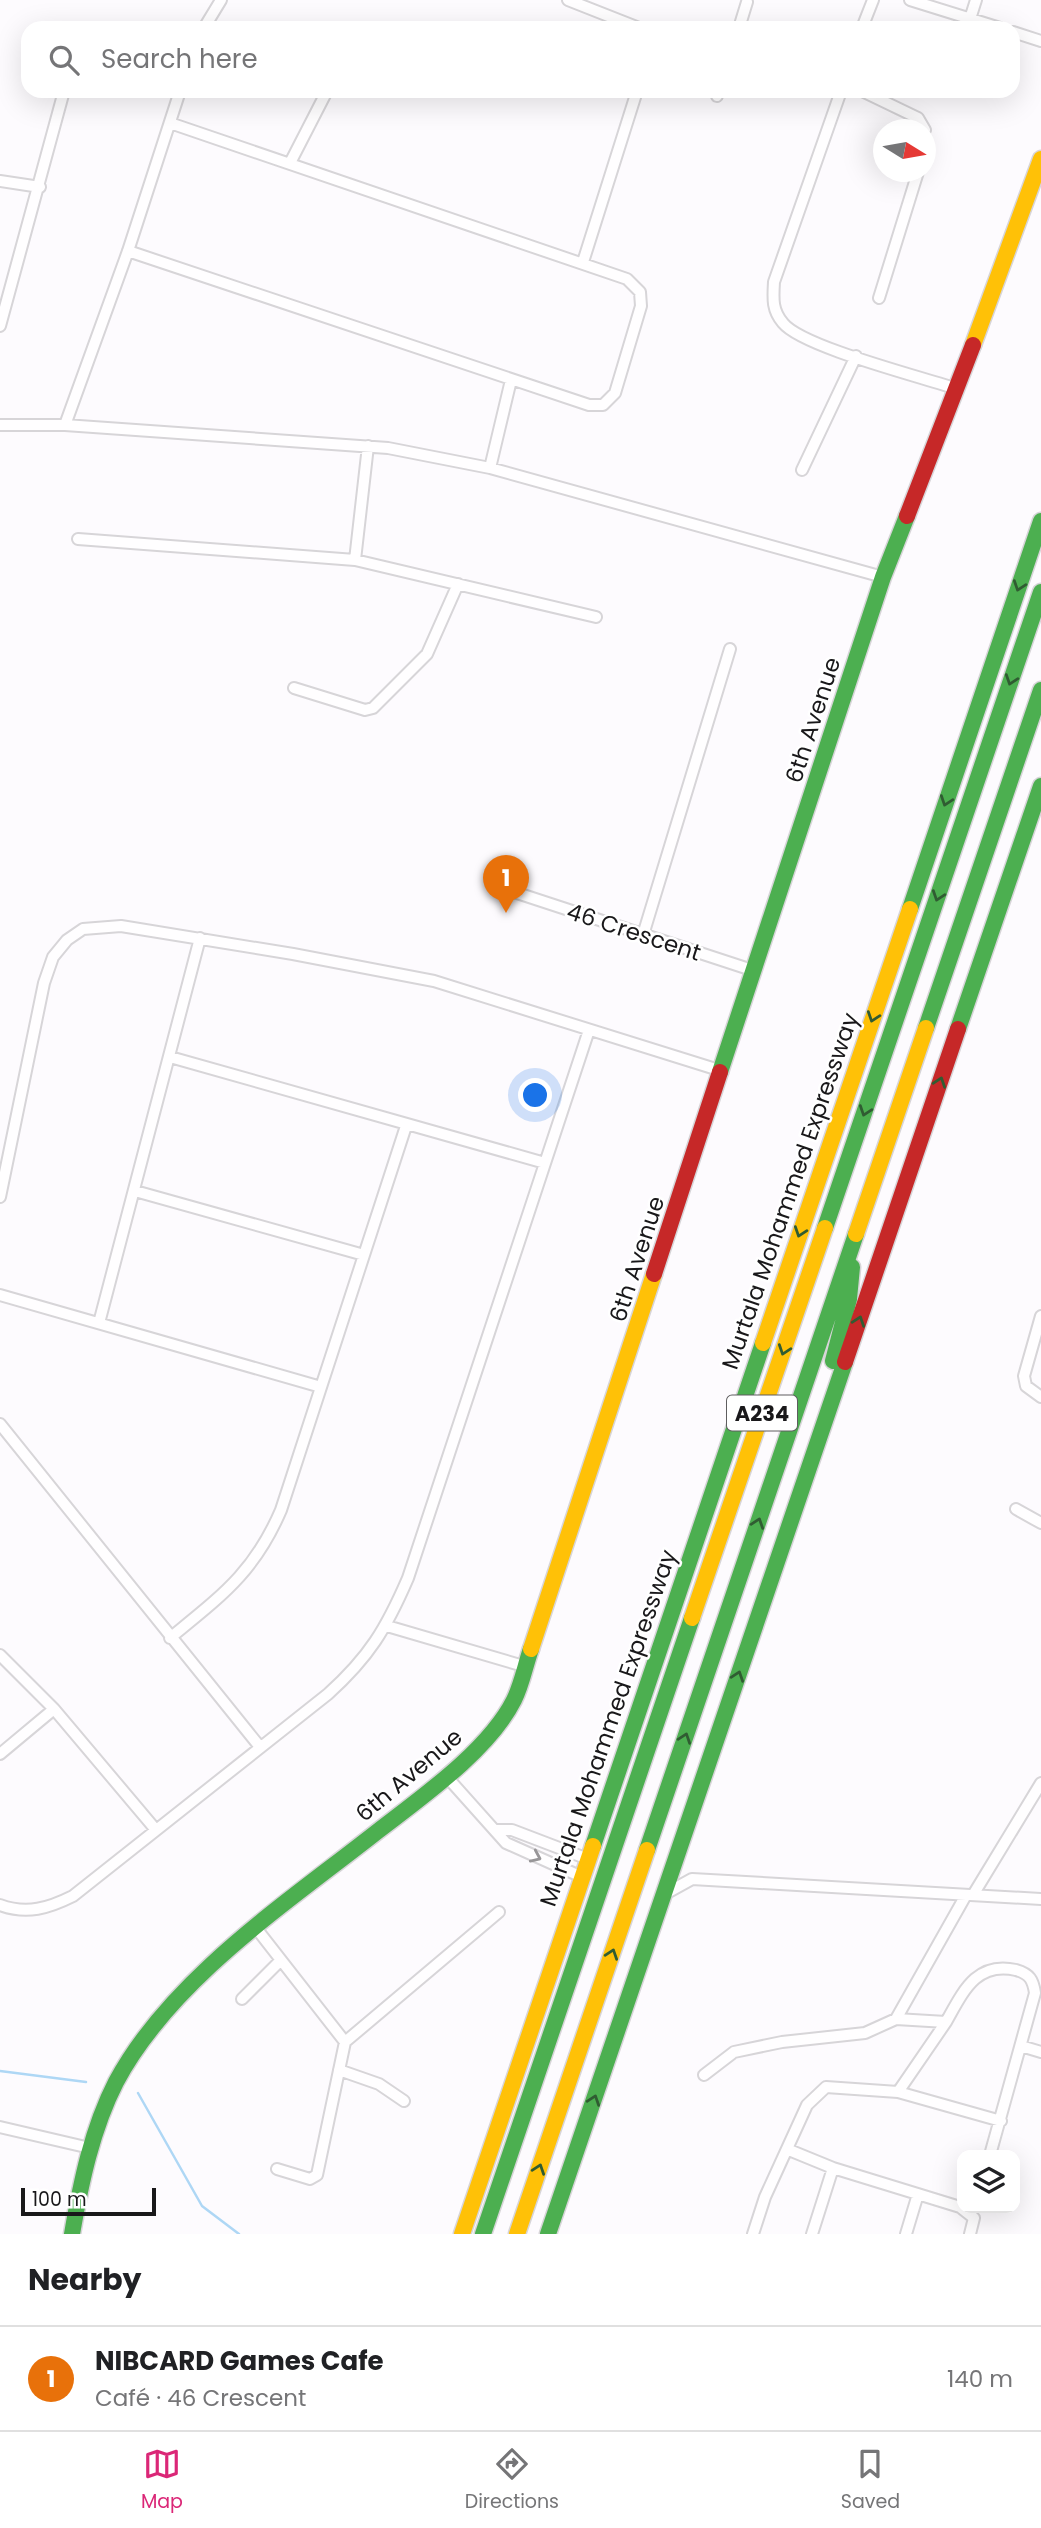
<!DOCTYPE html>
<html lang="en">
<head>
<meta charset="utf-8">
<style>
	body { margin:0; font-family:Poppins,sans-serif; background:#f6f6f6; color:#202124 }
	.controls { position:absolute; right:21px; bottom:21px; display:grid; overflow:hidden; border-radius:14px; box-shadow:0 7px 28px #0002 }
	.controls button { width:63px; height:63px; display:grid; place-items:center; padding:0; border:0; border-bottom:2px solid #e0e0e0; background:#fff; color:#202124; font:35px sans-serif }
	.compass { position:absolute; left:873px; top:119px; width:63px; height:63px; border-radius:50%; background:#fff; box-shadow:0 7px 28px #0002; rotate:101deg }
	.scale { position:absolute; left:21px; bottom:18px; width:135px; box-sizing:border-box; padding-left:7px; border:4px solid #19181a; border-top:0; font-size:19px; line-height:24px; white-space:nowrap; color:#19181a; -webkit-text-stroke:5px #fff; paint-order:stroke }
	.you { position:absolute; left:536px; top:1096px; width:24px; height:24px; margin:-18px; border:5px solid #fff; border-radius:50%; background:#1a73e8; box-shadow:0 0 0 10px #1a73e833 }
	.badge { display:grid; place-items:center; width:46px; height:46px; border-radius:50%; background:#db2777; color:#fff; font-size:23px; font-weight:700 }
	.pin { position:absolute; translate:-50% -58px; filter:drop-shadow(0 2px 4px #0008) }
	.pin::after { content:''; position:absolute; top:37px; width:24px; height:21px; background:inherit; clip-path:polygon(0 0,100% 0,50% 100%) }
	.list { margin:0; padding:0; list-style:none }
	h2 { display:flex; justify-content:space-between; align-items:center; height:91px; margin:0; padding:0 28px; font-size:30px }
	h2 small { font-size:23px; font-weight:400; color:#757577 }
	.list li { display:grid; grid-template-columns:46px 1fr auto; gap:21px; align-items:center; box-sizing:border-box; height:105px; padding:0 28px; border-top:2px solid #e0e0e0 }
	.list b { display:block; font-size:26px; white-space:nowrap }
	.list p { margin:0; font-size:23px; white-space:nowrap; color:#757577 }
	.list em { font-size:23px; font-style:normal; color:#757577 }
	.icon { flex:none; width:38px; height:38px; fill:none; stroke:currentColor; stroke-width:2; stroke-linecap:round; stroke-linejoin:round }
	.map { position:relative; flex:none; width:1041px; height:2234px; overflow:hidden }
	.search { position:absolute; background:#fff; box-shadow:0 7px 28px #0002; left:21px; right:21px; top:21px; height:77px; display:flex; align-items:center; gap:18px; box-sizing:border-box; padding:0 24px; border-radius:21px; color:#757577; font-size:26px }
	.sheet { height:196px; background:#fff }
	nav { display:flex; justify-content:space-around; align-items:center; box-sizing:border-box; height:98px; border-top:2px solid #e0e0e0; background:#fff; font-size:19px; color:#757577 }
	nav a { display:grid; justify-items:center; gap:4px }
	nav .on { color:#db2777 }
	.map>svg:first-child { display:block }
</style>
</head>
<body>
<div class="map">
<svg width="1041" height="2234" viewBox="0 0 1041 2234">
	<rect width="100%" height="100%" fill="#fdfbfe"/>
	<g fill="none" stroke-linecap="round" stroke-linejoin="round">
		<!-- stream -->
		<path stroke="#aed7f5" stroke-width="2.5" d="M0,2071L86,2082
			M138,2093L202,2206L239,2234"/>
		<!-- street casing -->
		<g stroke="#d7d5d8" stroke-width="14">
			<path id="street" d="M568,0L639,28
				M910,0L1000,28
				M970,19L976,0
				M204,28L221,0
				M739,28L747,2
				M862,28L873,0
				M1013,32L1041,41
				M841,91L774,282C773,299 772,310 783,323C802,347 922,377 957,389
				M862,91L918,118L925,130
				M717,96L718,91
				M290,163L327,91
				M0,181L40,187
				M128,251L589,405H603L615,393L641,306L640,292L627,279L170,123
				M583,262L637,91
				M879,298L918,172
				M0,326L64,91
				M0,425H65L388,448L490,468L883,577
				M65,425L128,251L180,91
				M490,468L511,380
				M802,470L856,356
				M78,539L355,560L596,617
				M355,560L368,446
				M294,688L365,710L373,708L427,654L458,584
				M514,892L755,971
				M643,935L730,649
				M170,1057L545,1163
				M135,1191L364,1255
				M0,1197L44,983L53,957L67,940L83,929L121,926L293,954L434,981L722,1071
				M0,1295L321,1387
				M1041,1316L1024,1376L1026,1386L1041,1397
				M99,1323L200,938
				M0,1424L260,1747
				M1016,1509L1041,1523
				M387,1626L527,1667
				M170,1638C221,1596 254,1573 281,1510L406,1126
				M0,1655L54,1709L156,1830
				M0,1754L54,1709
				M447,1777L506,1843L582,1877
				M496,1830H512L588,1859
				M663,1895L692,1879L1041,1899
				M973,1895L1041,1783
				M0,1905C27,1915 49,1908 73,1896L328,1694C369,1657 386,1629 408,1578L589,1030
				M256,1928L345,2042
				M242,1999L281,1960
				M896,2019L966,1895
				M1021,2046L1041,2052
				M339,2070L379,2084L404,2101
				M704,2075L734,2052L782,2042L865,2033L896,2019L946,2022C963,1992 976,1961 1016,1970C1030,1974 1033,1980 1035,1993L990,2155
				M898,2092L946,2022
				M0,2127L90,2148
				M789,2150L833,2168L960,2207L974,2218L970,2234
				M277,2169L310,2179L317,2175L345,2042L499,1912
				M753,2234L765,2197L807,2105L826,2087L898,2092L1001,2121
				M812,2234L833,2168
				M906,2234L918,2194"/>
		</g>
		<!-- fast casing -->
		<g stroke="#d7d5d8" stroke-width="19">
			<path id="fast" d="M910,909L1041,521
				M926,1028L1041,690
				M958,1029L1041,786
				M720,1072L883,577L907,516
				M825,1228L1041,592
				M833,1361L849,1299L852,1267
				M593,1846L763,1343
				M647,1850L856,1234
				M72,2234C81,2182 92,2129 116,2082C171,1979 288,1902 378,1831C422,1797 489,1750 514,1700C522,1684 525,1666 531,1649
				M483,2234L692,1618
				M548,2234L845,1362"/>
		</g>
		<!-- slow casing -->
		<g stroke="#d7d5d8" stroke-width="19">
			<path id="slow" d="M973,345L1041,159
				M856,1234L926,1028
				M763,1343L910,909
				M692,1618L825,1228
				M531,1649L654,1274
				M462,2234L593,1846
				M517,2234L647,1850"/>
		</g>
		<!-- jam casing -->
		<g stroke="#d7d5d8" stroke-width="19">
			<path id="jam" d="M907,516L973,345
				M654,1274L720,1072
				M845,1362L958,1029"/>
		</g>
		<!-- street -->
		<use href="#street" stroke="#fffeff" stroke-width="10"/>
		<!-- fast -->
		<use href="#fast" stroke="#4caf50" stroke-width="16"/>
		<!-- slow -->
		<use href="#slow" stroke="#ffc107" stroke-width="16"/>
		<!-- jam -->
		<use href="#jam" stroke="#c62828" stroke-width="16"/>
	</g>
	<!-- one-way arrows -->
	<defs><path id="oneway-chevron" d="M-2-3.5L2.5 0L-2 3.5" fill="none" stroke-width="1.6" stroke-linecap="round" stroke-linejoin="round" transform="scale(1.75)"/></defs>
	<g stroke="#305c32">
		<use href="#oneway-chevron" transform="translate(1019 586) rotate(109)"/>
		<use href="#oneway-chevron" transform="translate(1011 680) rotate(109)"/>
		<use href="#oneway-chevron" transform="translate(946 801) rotate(109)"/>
		<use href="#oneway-chevron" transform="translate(938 896) rotate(109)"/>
		<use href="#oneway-chevron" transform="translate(873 1017) rotate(109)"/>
		<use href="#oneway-chevron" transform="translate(940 1082) rotate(-71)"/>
		<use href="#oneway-chevron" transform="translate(865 1111) rotate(109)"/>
		<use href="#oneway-chevron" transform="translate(800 1232) rotate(109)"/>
		<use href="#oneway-chevron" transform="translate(859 1321) rotate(-71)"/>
		<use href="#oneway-chevron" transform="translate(784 1350) rotate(109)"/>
		<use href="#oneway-chevron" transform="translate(758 1523) rotate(-71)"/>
		<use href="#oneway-chevron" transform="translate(738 1676) rotate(-71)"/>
		<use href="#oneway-chevron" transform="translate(685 1738) rotate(-71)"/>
		<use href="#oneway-chevron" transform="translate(612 1954) rotate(-71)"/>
		<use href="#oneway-chevron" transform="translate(594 2100) rotate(-71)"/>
		<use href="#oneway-chevron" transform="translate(539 2169) rotate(-71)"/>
	</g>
	<use stroke="#989698" href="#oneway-chevron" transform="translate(536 1857) rotate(24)"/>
	<g text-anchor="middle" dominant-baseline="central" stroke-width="5" stroke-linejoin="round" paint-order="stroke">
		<!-- shield labels -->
		<rect fill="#fff" stroke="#5e5d5f" stroke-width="2" x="727" y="1395.5" width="70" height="35" rx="5"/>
		<g font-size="21" font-weight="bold" fill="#19181a">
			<text x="762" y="1413">A234</text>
		</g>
		<!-- street labels -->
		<g font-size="23" fill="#19181a" stroke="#fff">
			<text transform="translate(813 720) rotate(-72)">6th Avenue</text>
			<text transform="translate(634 932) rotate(18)">46 Crescent</text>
			<text transform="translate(790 1191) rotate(-71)">Murtala Mohammed Expressway</text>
			<text transform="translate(637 1259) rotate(-72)">6th Avenue</text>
			<text transform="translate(608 1728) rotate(-71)">Murtala Mohammed Expressway</text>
			<text transform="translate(409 1775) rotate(-40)">6th Avenue</text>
		</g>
	</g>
</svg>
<div class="controls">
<button><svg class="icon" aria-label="layers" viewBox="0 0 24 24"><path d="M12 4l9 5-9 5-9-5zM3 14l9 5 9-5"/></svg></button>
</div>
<svg class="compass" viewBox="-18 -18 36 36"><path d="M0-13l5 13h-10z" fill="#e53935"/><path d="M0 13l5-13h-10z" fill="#757577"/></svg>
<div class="scale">100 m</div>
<div class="you"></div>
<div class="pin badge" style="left:506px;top:913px;background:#e8710a">1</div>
<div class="search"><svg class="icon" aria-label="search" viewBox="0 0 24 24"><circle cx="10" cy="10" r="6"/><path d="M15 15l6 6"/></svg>Search here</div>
</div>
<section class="sheet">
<h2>Nearby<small></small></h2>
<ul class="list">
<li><span class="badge" style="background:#e8710a">1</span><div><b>NIBCARD Games Cafe</b><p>Café · 46 Crescent</p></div><em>140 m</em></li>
</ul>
</section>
<nav>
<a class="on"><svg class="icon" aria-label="map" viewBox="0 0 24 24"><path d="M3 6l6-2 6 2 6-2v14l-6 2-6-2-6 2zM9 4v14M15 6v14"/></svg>Map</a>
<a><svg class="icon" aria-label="directions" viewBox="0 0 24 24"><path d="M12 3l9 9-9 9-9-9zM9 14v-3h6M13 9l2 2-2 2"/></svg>Directions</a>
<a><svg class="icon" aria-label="saved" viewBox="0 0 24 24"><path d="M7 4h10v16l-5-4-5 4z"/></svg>Saved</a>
</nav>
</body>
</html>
